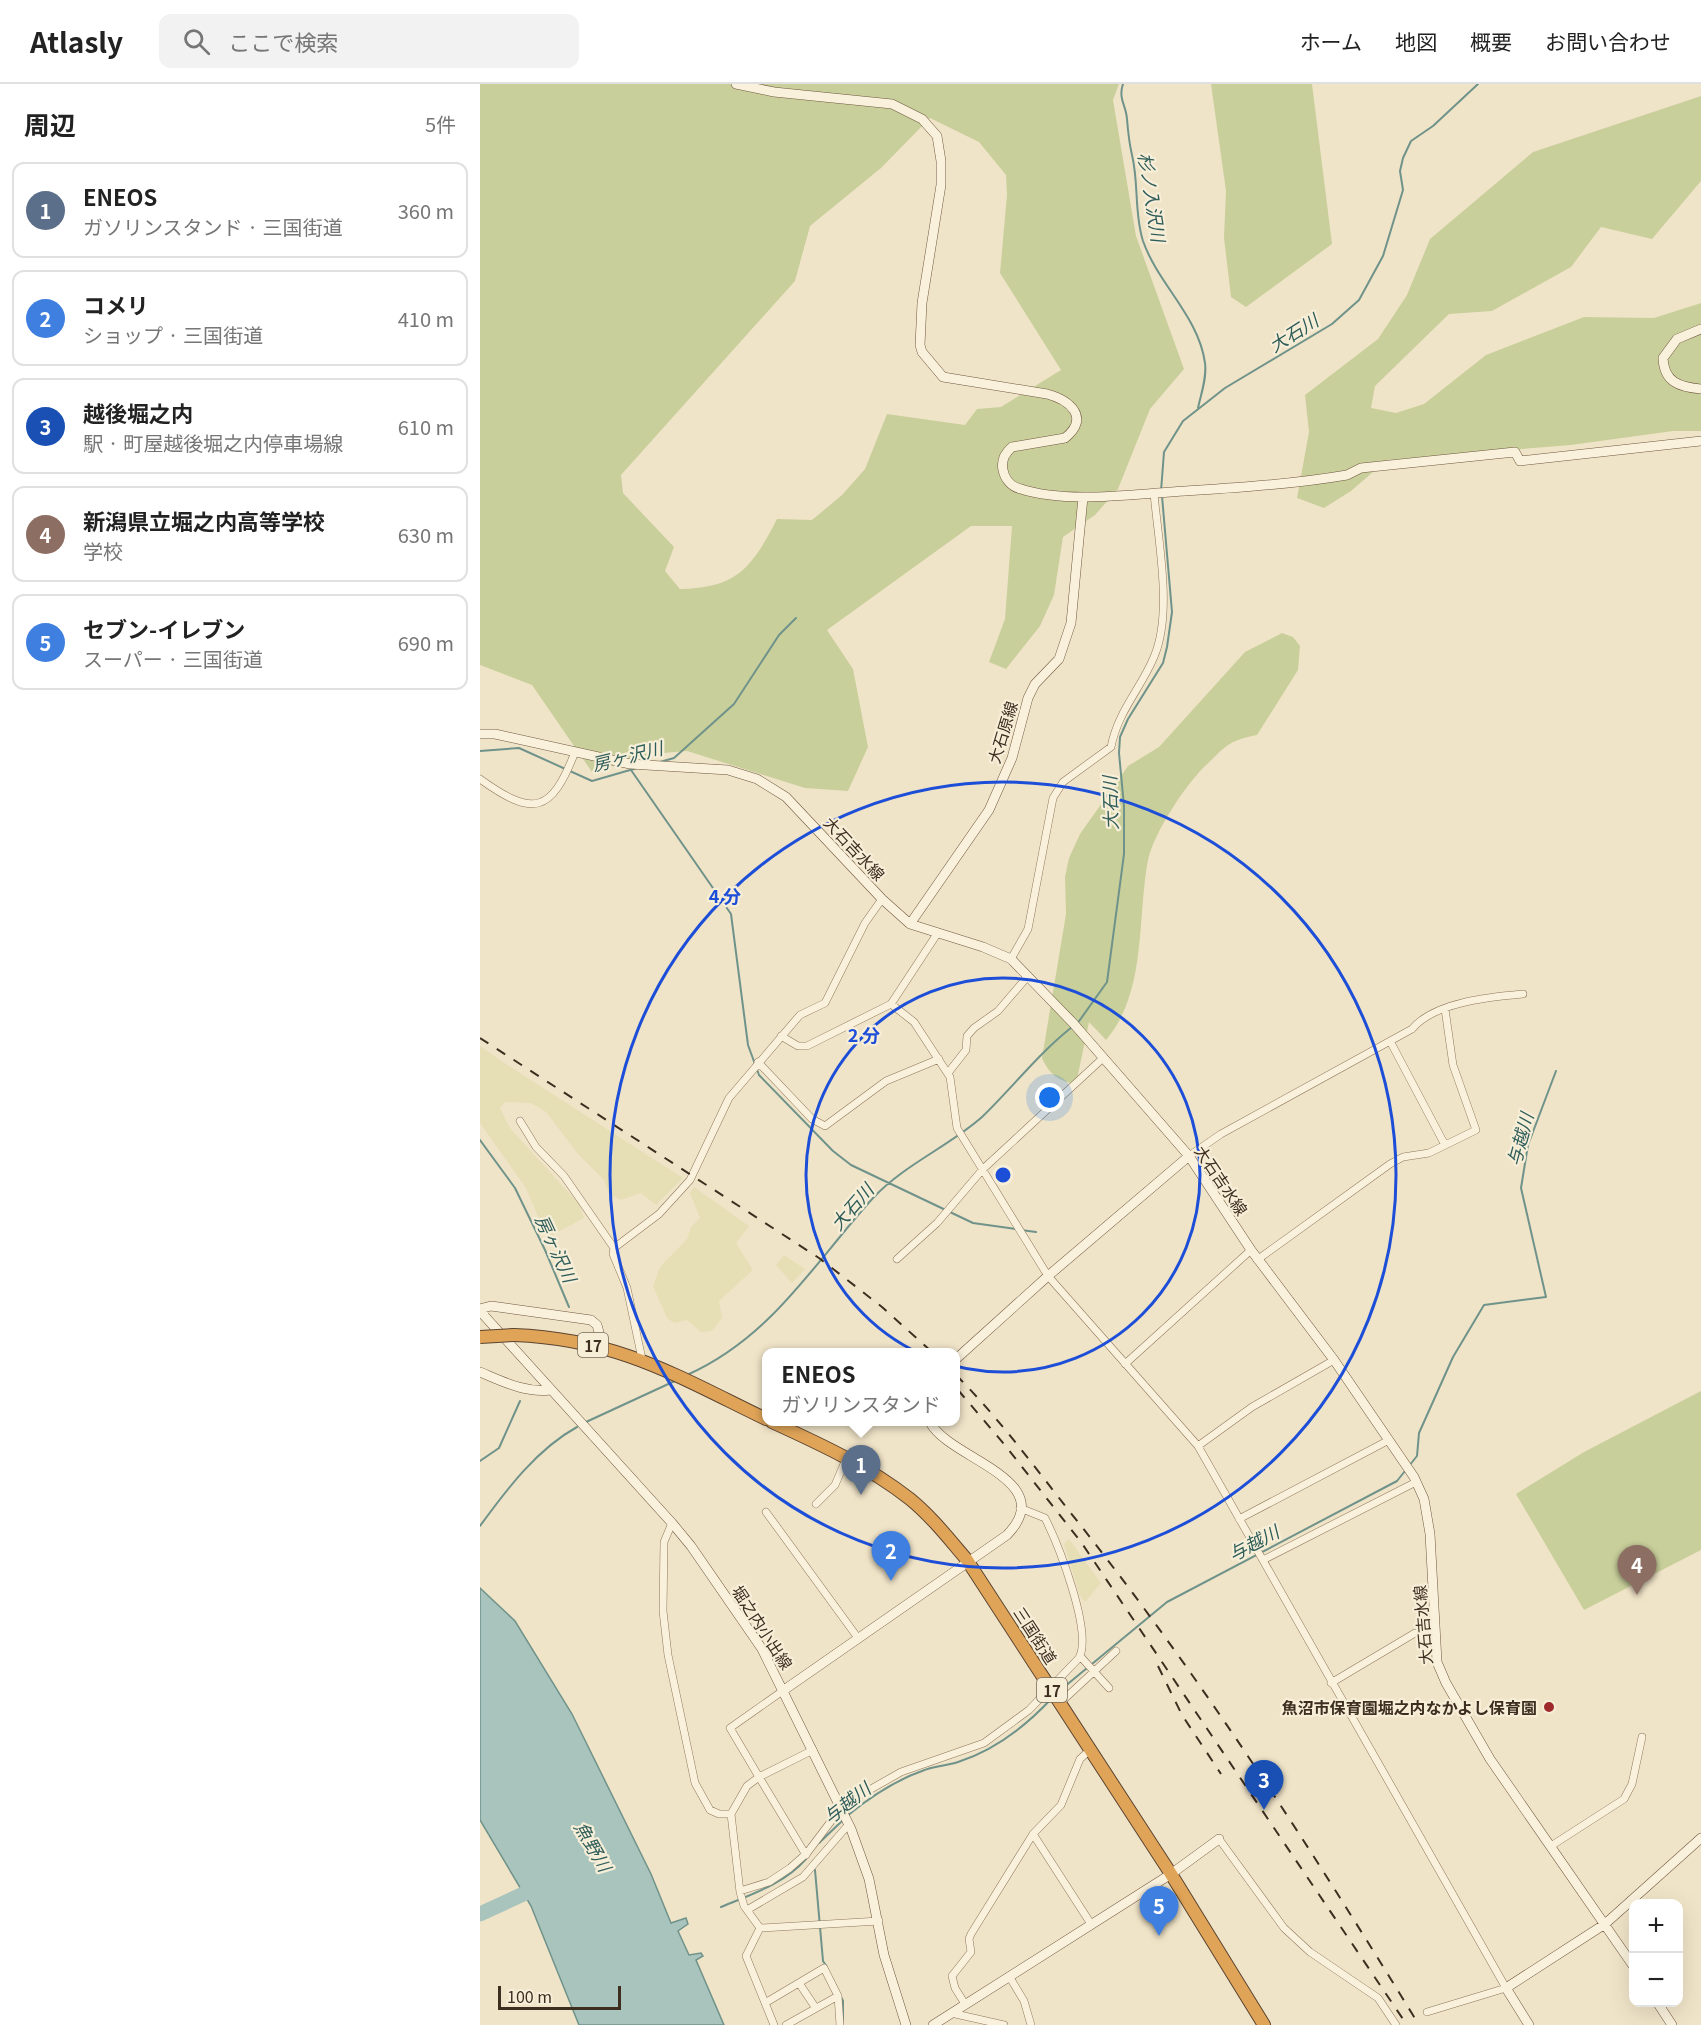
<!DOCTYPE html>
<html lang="ja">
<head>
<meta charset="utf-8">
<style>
	body { margin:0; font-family:Georgia,"Noto Sans JP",serif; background:#f2f2f2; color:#222 }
	.controls { position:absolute; right:18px; bottom:18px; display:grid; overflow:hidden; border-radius:12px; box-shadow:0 6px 24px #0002 }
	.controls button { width:54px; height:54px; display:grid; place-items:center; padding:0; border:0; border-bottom:2px solid #e0e0e0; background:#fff; color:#222; font:30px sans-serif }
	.scale { position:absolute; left:18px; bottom:15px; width:123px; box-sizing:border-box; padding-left:6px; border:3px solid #3d2e20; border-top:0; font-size:16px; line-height:21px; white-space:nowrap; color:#3d2e20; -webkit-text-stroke:4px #f7eed8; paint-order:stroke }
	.you { position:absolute; left:570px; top:1014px; width:21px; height:21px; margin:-15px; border:4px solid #fff; border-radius:50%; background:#1a73e8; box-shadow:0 0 0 9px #1a73e833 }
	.badge { display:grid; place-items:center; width:39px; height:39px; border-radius:50%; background:#d93025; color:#fff; font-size:20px; font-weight:700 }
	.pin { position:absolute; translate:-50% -50px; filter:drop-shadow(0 2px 3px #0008) }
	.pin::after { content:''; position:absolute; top:32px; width:21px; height:18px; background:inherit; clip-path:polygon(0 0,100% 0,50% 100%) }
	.popup { position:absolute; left:282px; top:1264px; width:198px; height:78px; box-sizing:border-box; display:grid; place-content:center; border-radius:12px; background:#fff; filter:drop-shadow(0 2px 4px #0005); font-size:20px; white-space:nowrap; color:#767676 }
	.popup b { font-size:22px; color:#222 }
	.popup::after { content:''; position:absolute; left:50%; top:100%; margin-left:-12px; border:12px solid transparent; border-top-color:#fff }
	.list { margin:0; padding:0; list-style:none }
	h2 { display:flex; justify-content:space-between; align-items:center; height:78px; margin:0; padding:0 24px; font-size:26px }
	h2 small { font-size:20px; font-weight:400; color:#767676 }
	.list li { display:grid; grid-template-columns:39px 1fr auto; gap:18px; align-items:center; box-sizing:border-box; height:96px; margin:0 12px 12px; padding:0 12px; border:2px solid #e0e0e0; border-radius:12px }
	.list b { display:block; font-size:22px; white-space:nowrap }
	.list p { margin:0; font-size:20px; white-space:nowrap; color:#767676 }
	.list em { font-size:20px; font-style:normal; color:#767676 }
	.icon { flex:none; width:33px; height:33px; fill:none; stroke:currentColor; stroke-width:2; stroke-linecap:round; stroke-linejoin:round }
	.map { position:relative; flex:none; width:1221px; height:1941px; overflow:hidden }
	header { display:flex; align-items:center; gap:36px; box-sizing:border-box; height:84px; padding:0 30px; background:#fff; border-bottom:2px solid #e0e0e0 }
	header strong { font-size:28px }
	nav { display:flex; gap:33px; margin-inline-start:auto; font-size:21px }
	.search { width:420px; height:54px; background:#f2f2f2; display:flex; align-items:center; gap:15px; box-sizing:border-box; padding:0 21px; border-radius:12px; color:#767676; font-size:22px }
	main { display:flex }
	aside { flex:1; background:#fff }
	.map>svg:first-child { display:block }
</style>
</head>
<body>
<header>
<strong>Atlasly</strong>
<div class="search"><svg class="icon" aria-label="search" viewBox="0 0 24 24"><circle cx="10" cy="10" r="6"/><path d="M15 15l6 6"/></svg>ここで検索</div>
<nav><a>ホーム</a><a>地図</a><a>概要</a><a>お問い合わせ</a></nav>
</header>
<main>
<aside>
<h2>周辺<small>5件</small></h2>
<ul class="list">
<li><span class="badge" style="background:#5c6f8a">1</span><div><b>ENEOS</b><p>ガソリンスタンド · 三国街道</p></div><em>360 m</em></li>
<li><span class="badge" style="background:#3f7fe0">2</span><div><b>コメリ</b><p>ショップ · 三国街道</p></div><em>410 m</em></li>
<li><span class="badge" style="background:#1a4fb4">3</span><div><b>越後堀之内</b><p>駅 · 町屋越後堀之内停車場線</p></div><em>610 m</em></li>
<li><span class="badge" style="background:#8d6e63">4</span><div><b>新潟県立堀之内高等学校</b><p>学校</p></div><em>630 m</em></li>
<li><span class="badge" style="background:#3f7fe0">5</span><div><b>セブン-イレブン</b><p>スーパー · 三国街道</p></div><em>690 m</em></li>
</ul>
</aside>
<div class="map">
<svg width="1221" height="1941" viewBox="0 0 1221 1941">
	<rect width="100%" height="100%" fill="#f0e4c8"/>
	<!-- farmland -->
	<path fill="#e6deb5" d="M0,962L23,978L203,1094L176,1121L161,1109L141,1116L129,1110L124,1096L98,1070L66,1028L51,1019L25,1018L20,1024L30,1044L99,1120L104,1134L67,1154L46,1104L0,1039Z
		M214,1103L269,1142L256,1159L273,1186L239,1217L242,1234L232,1247L221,1248L207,1236L194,1239L187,1234L173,1202L180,1183L207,1155L211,1143L220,1134L210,1109Z
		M304,1171L325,1185L312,1199L296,1181Z
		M589,1455L621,1499L605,1518L600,1512L584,1460Z"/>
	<!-- green -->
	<path fill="#c9cf9b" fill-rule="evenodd" d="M0,0H639L633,16L656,152L704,285L670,325L638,405L615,431L583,453L574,511L560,542L526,585L509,578L525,535L532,442H491L347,546L373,585L388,663L368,707L325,704L207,667L172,670L112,688L52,601L0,581ZM450,34L499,58L526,91L527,111L520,189L581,286L521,323L497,325L485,341L407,330L385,385L362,411L332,436L297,435C272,483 258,504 200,505L185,487L194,463L143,409L141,391L315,197L330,142L401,84Z
		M731,0H832L852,160L766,223L751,213L744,154L746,107Z
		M1221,12V97L1172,155L1121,143L1091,183L1012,227L969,230L895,302L891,324L916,329L944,320L1006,271L1104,233L1174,234L1221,219V347H1193L1091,361L907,376L871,407L844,424L817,414L829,348L825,311L898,255L927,211L950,155L1053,68Z
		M802,549L813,553L820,562L818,586L777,651C746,657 746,663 724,683C704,703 674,749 668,776C657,834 667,908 626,956L609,938L596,1000C578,997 569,990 562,974L586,830L585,793L589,774L600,750L648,682L679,663L765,568Z
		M1221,1307V1466L1104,1526L1036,1410L1104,1368Z"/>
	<!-- water -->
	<path fill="#a9c4bc" stroke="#6f938a" stroke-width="1.5" d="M0,1504L35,1537L92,1630L171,1790L191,1839L206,1834L208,1840L198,1847L209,1871L221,1869L223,1872L216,1876L244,1941H99L51,1822L0,1736Z"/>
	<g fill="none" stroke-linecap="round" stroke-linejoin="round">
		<!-- stream -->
		<path stroke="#6f938a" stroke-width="2" d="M643,0C638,15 646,21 647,35C648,48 649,58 652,71C659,100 654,129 663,157C678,200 719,233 725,279C727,294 721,310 718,324
			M681,407L684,368L703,337L745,304L852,240L879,216L903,172L923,106L920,87L923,74L931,57L953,42L998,0
			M0,667L39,664L112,697L157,684
			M180,678L194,674L254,620L299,551L316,534
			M151,686L251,830L268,961L279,991L353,1067L371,1081L493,1139L536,1145
			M597,940L627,898L644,770V722L639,669L640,653L648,635L683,579L687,563L692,528L682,412
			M0,1056L35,1104L65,1166L89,1223
			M541,1146L556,1148
			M207,1291C292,1253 334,1179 393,1114C425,1080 468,1063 502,1033C533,1003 558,970 592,943
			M106,1338L197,1296
			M0,1377L19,1364L40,1317
			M929,1382L937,1372L939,1349L973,1273L1004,1221L1066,1213L1041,1104L1048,1061L1076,987
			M0,1442C27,1405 57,1365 97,1343
			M578,1608L687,1518L917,1397L925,1387
			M367,1732C390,1713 414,1697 442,1687C453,1682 466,1682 478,1678C515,1666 546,1642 572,1614
			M339,1759L363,1736
			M335,1786L343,1877L347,1883
			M241,1823C272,1810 304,1800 326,1775
			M352,1894L363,1917V1939"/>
		<!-- river -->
		<path stroke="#a9c4bc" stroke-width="15" d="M0,1830L63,1801"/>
		<!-- street casing -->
		<g stroke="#8d765c" stroke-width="8">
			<path id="street" d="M0,695C53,733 71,730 95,668
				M531,875L548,845L573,714L583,698L631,663C638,627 660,606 674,573C693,529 678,457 674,409
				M411,920L434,938L470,993L477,1044L568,1192L718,1362L1026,1904L947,1928
				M301,952L318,962H327L411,920L457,850
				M910,957L965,1061
				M278,978L332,1035L345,1042L406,997L459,975
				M468,989L486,966L487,952L494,944L518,927L548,892
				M40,1037L56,1063L84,1092L134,1164
				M709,1072L741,1050L932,945C954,918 1010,913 1043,910
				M417,1175L457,1139L503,1085L622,975
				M777,1176L910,1080L923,1073L949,1069L996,1046L973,981L965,925
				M162,1275L147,1204L133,1170L134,1164L179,1130L210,1096L249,1014L320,931L345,919L385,839L402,815
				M645,1280L771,1166
				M718,1362L772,1323L854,1276
				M336,1420L355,1401L367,1373
				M286,1428L378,1554
				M759,1435L909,1356
				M192,1439L184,1458L183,1527L188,1571L215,1699L230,1726L239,1730H251
				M783,1476L936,1398
				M600,1572L629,1604
				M851,1599L935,1549L954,1548
				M580,1619L636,1567
				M553,1750L611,1840
				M739,1755L804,1844L830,1868L898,1914L916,1941
				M1071,1762L1144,1715L1152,1700L1162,1653
				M326,1771L279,1693L333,1666
				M260,1807L289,1798L310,1784L327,1769L361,1724L377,1713L421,1688L504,1659L549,1626L599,1574C613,1548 578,1460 565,1434L540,1424
				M267,1826L323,1793L369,1740
				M280,1844L399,1837
				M529,1892L544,1917L551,1941
				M319,1899L335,1923
				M285,1919L344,1884L358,1912L360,1941
				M485,1920L475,1904L472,1892L491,1868L489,1855L491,1850L553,1750L581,1721L600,1675L611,1665
				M471,1929L524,1941
				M294,1941L266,1872L280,1844L264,1822L260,1808L251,1730L267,1702L279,1693L250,1644L304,1606
				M306,1941L358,1912"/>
		</g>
		<!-- secondary casing -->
		<g stroke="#6f573f" stroke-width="10">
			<path id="secondary" d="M256,0L294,8L412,20L442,35L457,52L461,77V101L442,219L440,261L442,268L463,293L567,310C589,316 611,333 585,354L532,363C525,369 521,377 523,386C525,396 532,403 541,405C584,419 646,411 691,408C750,404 808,401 867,391L881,384L1035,368L1040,377L1221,357
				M1221,245L1197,255L1183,274C1184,298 1199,303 1221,305
				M0,650H15L150,680L248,686L277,695L306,713L402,815L430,840L503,863L531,875L593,939L709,1072L771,1166L854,1276L934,1393L944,1415L950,1450L957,1578L966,1599L1010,1675L1154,1883
				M430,840L509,726L532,674L548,614L555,600L579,575L591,539L603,413
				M0,1225L11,1222L111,1236L117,1241L123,1263
				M0,1227L192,1439L211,1462L282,1565L371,1745L389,1795L404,1871L426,1941
				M476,1275L568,1192L709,1072
				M0,1288C24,1298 45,1309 70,1306
				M304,1606L527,1451C581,1395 468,1375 450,1338
				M1177,1918L1192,1941
				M453,1941L691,1790L739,1755
				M1049,1941L1026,1904L1125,1840L1221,1754"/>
		</g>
		<!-- highway casing -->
		<g stroke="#5b4430" stroke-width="14">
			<path id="highway" d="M34,1251C138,1255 197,1292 286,1335
				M292,1338C340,1360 388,1382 430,1415C452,1433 469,1455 487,1476L691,1790L784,1941"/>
		</g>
		<!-- street -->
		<use href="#street" stroke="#faf1dc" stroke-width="7"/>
		<!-- secondary -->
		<use href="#secondary" stroke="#faf1dc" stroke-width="9"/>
		<!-- highway -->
		<use href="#highway" stroke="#e0a458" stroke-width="12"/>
		<!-- rail -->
		<path stroke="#3d2e20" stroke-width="2" stroke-dasharray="10 10" stroke-linecap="butt" d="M0,954L339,1174L402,1223L452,1268
			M476,1291C521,1336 558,1388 598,1438C724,1597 833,1768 939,1941
			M478,1306L524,1360L601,1458L927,1941
			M678,1582L702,1631L741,1690"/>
		<!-- highway-bridge casing -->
		<g stroke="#5b4430" stroke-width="14" stroke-linecap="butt">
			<path id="highway-bridge" d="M0,1253L34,1251"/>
		</g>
		<!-- highway-bridge -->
		<use href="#highway-bridge" stroke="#e0a458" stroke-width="12"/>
	</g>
	<!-- distance rings -->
	<g fill="none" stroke="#1d4ed8" stroke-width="3">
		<circle cx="523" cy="1091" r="197"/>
		<circle cx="523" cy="1091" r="393"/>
	</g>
	<!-- markers -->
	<circle fill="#9e2a2b" stroke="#f7eed8" stroke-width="2" cx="1069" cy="1623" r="6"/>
	<g text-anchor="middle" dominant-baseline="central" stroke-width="4.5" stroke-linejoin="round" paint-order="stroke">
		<!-- shield labels -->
		<g fill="#f7eed8" stroke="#756857" stroke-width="1.5">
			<rect x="98" y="1249" width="30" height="24" rx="4.5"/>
			<rect x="557" y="1594" width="30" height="24" rx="4.5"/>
		</g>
		<g font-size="15" font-weight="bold" fill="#3d2e20">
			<text x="113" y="1261">17</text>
			<text x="572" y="1606">17</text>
		</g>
		<!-- street labels -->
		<g font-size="16" fill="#3d2e20" stroke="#f7eed8">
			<text transform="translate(522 648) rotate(-73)">大石原線</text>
			<text transform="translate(375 764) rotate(47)">大石吉水線</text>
			<text transform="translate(742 1096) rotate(56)">大石吉水線</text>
			<text transform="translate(942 1541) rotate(-95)">大石吉水線</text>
			<text transform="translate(283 1543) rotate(57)">堀之内小出線</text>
			<text transform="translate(556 1551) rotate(57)">三国街道</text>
		</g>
		<!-- poi labels -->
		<g font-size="16" font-weight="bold" fill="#3d2e20" stroke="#f7eed8" text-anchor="end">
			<text x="1057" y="1623">魚沼市保育園堀之内なかよし保育園</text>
		</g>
		<!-- water labels -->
		<g font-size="18" font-style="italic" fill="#2f5d5a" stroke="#f7eed8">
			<text transform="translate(673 113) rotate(81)">杉ノ入沢川</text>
			<text transform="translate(813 248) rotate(-32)">大石川</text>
			<text transform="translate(147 671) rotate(-14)">房ヶ沢川</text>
			<text transform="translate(629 719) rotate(-92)">大石川</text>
			<text transform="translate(1039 1055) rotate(-75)">与越川</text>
			<text transform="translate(371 1122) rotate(-49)">大石川</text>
			<text transform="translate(77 1164) rotate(65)">房ヶ沢川</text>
			<text transform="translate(773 1458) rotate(-28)">与越川</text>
			<text transform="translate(366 1718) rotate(-38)">与越川</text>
			<text transform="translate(114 1762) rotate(60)">魚野川</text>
		</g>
	</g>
	<circle cx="523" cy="1091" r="9" fill="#1d4ed8" stroke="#f7eed8" stroke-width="3"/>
	<g font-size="18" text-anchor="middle" font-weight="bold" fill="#1d4ed8" stroke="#f7eed8" stroke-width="4.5" stroke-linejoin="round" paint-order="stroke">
		<text x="245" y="819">4 分</text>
		<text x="384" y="958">2 分</text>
	</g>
</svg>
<div class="controls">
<button>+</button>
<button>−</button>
</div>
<div class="scale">100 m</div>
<div class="you"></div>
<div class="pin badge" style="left:381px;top:1411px;background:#5c6f8a">1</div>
<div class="popup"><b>ENEOS</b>ガソリンスタンド</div>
<div class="pin badge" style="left:411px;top:1497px;background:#3f7fe0">2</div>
<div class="pin badge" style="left:784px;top:1726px;background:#1a4fb4">3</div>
<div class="pin badge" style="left:1157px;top:1511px;background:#8d6e63">4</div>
<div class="pin badge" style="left:679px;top:1852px;background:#3f7fe0">5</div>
</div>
</main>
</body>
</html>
